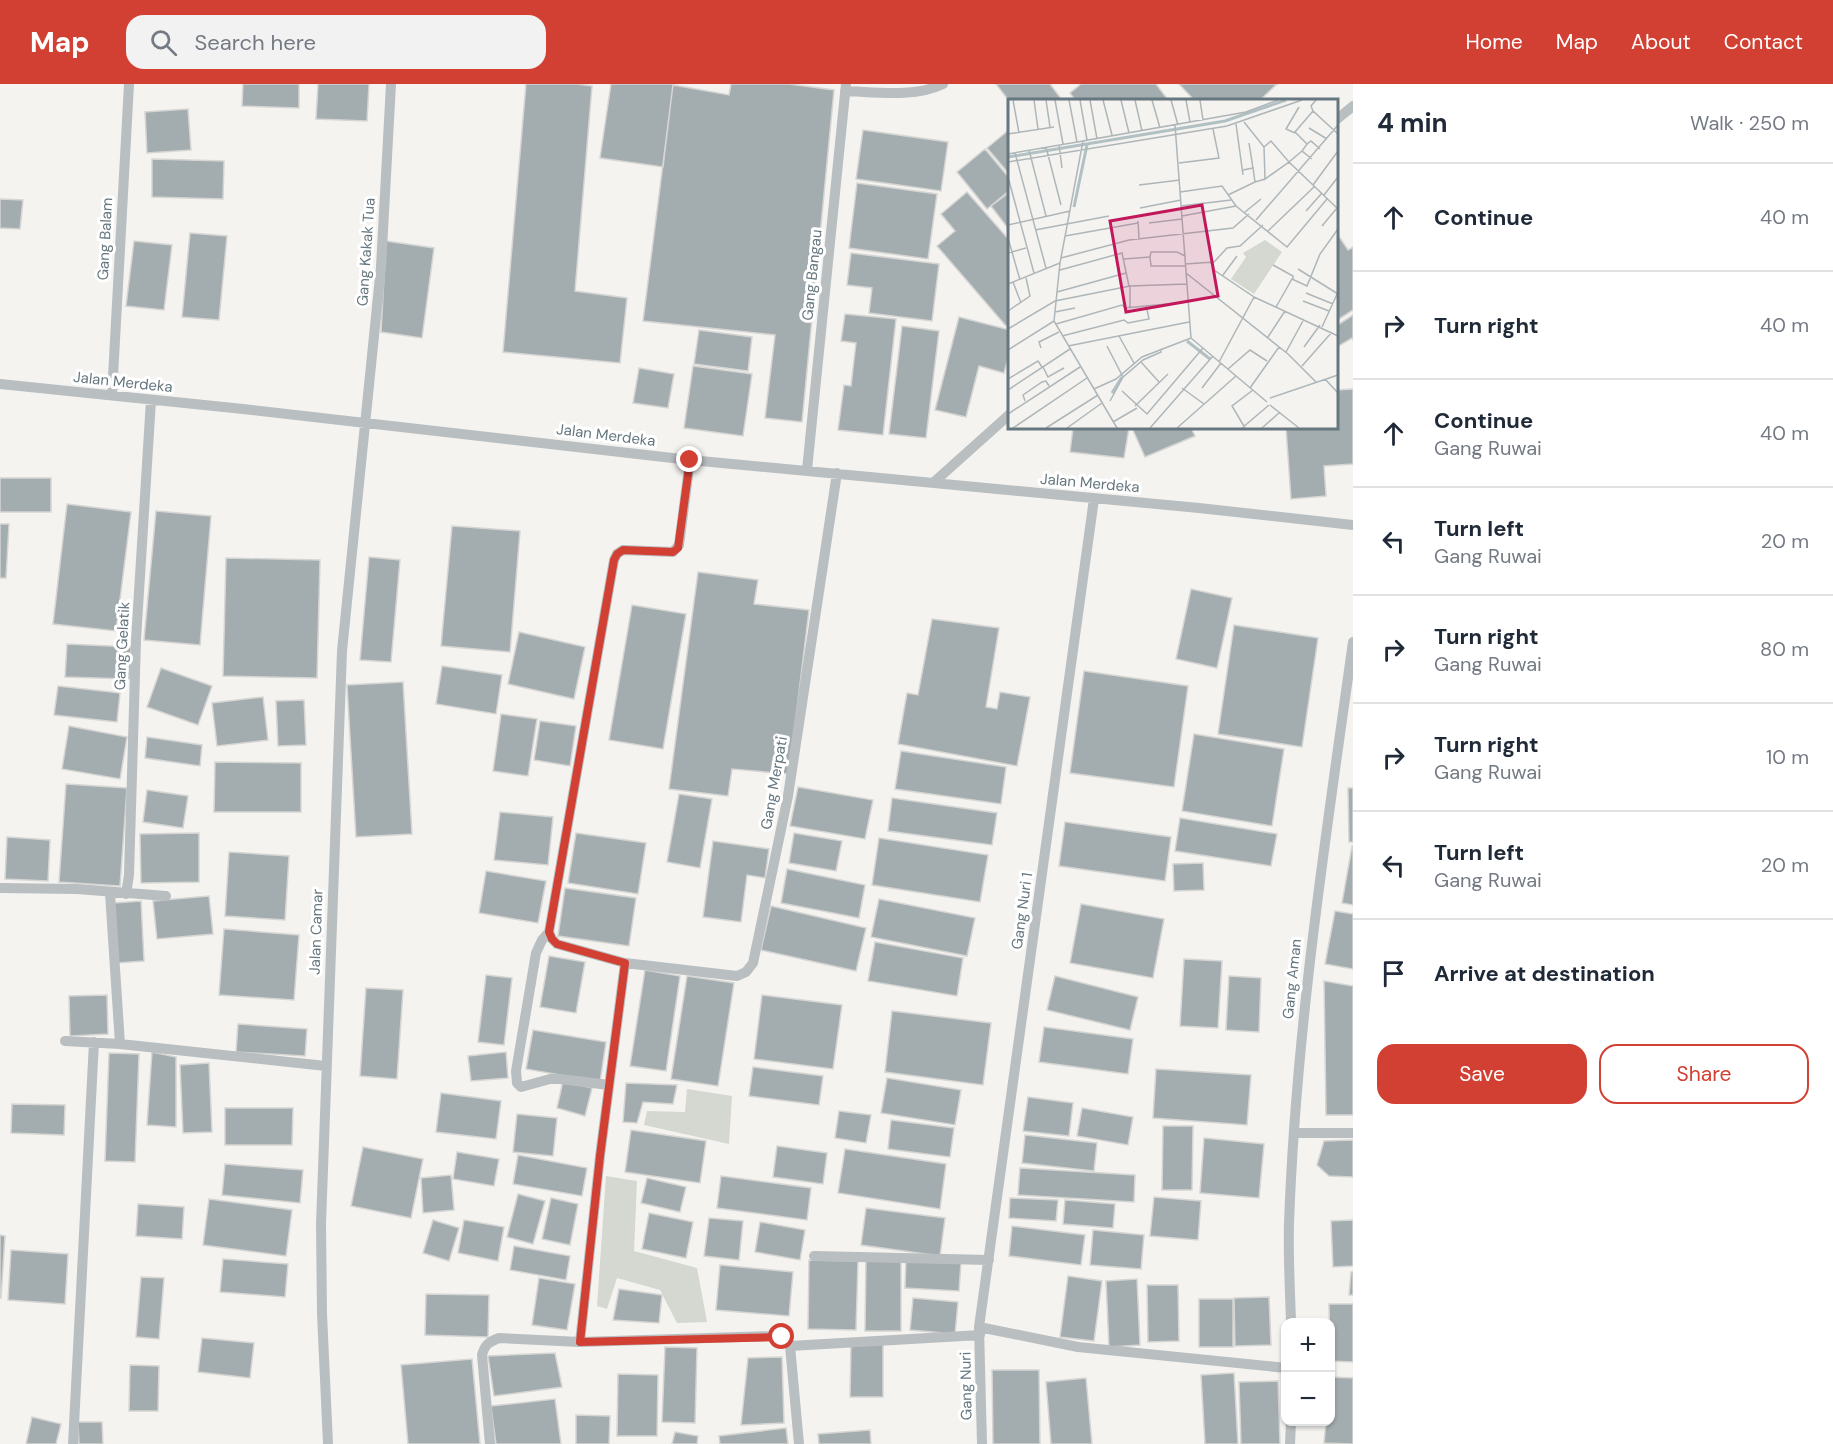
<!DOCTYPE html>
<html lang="en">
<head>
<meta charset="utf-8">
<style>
	body { margin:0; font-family:"DM Sans",sans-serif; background:#f2f2f3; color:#1f2937 }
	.controls { position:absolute; right:18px; bottom:18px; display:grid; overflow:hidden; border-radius:12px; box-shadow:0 2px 4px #0004 }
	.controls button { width:54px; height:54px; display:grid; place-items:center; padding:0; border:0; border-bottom:2px solid #e0e1e3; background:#fff; color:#1f2937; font:30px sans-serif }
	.stop { position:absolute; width:18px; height:18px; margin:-14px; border:4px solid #d24033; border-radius:50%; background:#fff }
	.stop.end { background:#d24033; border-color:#fff; box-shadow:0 2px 6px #0008 }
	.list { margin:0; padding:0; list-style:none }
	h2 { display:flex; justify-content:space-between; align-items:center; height:78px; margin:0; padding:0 24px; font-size:26px }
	h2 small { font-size:20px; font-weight:400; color:#747a83 }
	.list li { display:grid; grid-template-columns:39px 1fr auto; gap:18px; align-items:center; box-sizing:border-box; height:108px; padding:0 24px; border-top:2px solid #e0e1e3 }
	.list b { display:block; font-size:22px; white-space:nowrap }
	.list p { margin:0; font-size:20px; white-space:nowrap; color:#747a83 }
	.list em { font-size:20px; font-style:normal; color:#747a83 }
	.actions { display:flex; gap:12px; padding:18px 24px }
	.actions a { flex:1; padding:14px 0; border:2px solid #d24033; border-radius:18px; text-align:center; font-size:21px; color:#d24033 }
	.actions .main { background:#d24033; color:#fff }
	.icon { flex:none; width:33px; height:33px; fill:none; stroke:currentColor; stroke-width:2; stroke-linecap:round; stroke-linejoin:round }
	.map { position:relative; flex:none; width:1353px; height:1360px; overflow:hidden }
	header { display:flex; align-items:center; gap:36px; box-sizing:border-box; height:84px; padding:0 30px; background:#d24033; color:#fff }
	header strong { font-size:28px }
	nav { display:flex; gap:33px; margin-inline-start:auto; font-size:21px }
	.search { width:420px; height:54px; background:#f2f2f3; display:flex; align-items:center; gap:15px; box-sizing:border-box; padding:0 21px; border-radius:18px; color:#747a83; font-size:22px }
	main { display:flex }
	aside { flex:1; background:#fff }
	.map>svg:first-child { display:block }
</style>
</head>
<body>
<header>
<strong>Map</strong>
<div class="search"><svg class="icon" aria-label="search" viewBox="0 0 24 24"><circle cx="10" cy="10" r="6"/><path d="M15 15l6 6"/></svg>Search here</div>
<nav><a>Home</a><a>Map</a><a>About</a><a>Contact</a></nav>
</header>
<main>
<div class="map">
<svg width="1353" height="1360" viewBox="0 0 1353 1360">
	<rect width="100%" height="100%" fill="#f4f3f0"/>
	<!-- green -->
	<path fill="#d4d8d0" d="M687,1005L732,1012L729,1060L644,1041L647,1027L685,1028Z
		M606,1092L637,1097L634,1167L697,1184L707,1238L677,1239L660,1206L617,1194L607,1225L597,1222Z"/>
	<!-- building -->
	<path fill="#a3acaf" stroke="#d5d5d3" stroke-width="1.5" d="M243,0H299V24L242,22Z
		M318,0H369L367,37L316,35Z
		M526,0H577L592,2L575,207L627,214L620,279L503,268Z
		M611,0H673L663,83L600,74Z
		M731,0H789L834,6L802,338L765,334L775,251L643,237L673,1L729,11Z
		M996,0H1050L1062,16H1010V18Z
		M1081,0H1156L1168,16H1075L1070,9Z
		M1179,0H1277L1260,16H1194Z
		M188,25L191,66L147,69L145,28Z
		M1010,45V91L987,64Z
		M863,46L948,58L941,107L856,95Z
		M985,65L1010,95V106L987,125L957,88Z
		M152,75L224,77L223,115L152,113Z
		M857,99L937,110L928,175L849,164Z
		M967,108L1010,157V239L1006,242L937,162L955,147L941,130Z
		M1010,108V141L1007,143L991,122Z
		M0,115L23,116L20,145L0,144Z
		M1336,148L1348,166L1353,163V226L1336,237Z
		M190,149L227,152L219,236L182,233Z
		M134,157L172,161L164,226L126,222Z
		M386,157L434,164L422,254L381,248Z
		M851,169L939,180L932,237L869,229L872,204L847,201Z
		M845,230L896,235L883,351L838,346L844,301L851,302L856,259L841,257Z
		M1353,231V256L1352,254L1337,263L1336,242Z
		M959,233L1010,246V267L1004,289L979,282L966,333L935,326Z
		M902,242L939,247L926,354L889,350Z
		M699,246L752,253L748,287L694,280Z
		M693,282L752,290L743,352L684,344Z
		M639,284L674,290L668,324L633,319Z
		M1353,305V380L1324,382L1326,412L1291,415L1286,344H1336V306Z
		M1073,344H1129L1124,374L1070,368Z
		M1132,344H1191L1195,352L1145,373Z
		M0,394H51V428H0Z
		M67,420L131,428L116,547L53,540Z
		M156,427L211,432L200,561L144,556Z
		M0,440H9L6,494H0Z
		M452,442L520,447L510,568L441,562Z
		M369,473L400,476L391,578L360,576Z
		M226,474L320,476L317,594L223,592Z
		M698,488L758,496L754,520L809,526L789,690L732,685L728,712L669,705Z
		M1191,505L1232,514L1217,584L1176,575Z
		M632,521L686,530L663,665L609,656Z
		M932,535L999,544L986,623L997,625L1000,608L1030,613L1017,682L898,660L907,609L918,611Z
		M1234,541L1318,554L1302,663L1218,650Z
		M519,548L585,563L574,615L508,600Z
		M67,560L131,563L130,595L65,593Z
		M442,582L502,591L496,630L436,620Z
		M161,584L212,602L198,641L147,623Z
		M1084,587L1188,602L1174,703L1070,689Z
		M403,598L412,750L356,753L347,601Z
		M58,602L120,609L117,638L54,631Z
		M263,613L268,656L217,662L212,619Z
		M304,616L306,661L278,662L276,617Z
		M501,630L537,635L528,692L493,687Z
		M540,637L576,642L570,682L534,676Z
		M69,642L127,653L120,695L62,685Z
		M1194,650L1284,665L1272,742L1182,727Z
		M147,653L202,661L200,682L145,674Z
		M901,667L1006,683L1001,720L895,705Z
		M215,678L301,679V728H214Z
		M66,700L127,704L120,802L59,798Z
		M798,703L873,716L865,755L790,742Z
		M1348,704H1353V758H1349Z
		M147,706L188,712L183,744L143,738Z
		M679,710L712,715L700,784L667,778Z
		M892,714L997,729L992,761L888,747Z
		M500,728L553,733L548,781L494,776Z
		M1180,734L1277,750L1271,782L1175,767Z
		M1065,738L1171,753L1165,797L1059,782Z
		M199,749V798L141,799L140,750Z
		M576,749L646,759L638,810L568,799Z
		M794,749L842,757L836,787L789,779Z
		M7,753L50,756L48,797L5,795Z
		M879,754L988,771L980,818L872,801Z
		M713,757L769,765L765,794L747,791L741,838L703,833Z
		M1352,762H1353V821L1342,819Z
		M229,768L289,772L285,836L225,832Z
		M1203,779L1204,806L1174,807L1173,780Z
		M787,785L865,801L859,834L781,819Z
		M486,787L546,797L538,839L479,829Z
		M565,804L636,814L629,862L558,852Z
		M209,812L213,850L157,855L153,817Z
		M879,815L975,834L967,872L871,853Z
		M141,817L144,877L117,879L114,819Z
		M1081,820L1164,835L1153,894L1070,879Z
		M771,822L866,844L856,887L761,866Z
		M1335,827L1353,830V885L1325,880Z
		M224,845L299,851L294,916L219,911Z
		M875,858L963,874L957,912L868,897Z
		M549,872L585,878L576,929L540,923Z
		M1184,875L1222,877L1218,944L1180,942Z
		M645,886L680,892L666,987L630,982Z
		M486,891L512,894L504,961L478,958Z
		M687,892L734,899L718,1002L671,995Z
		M1055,892L1138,913L1130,946L1047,926Z
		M1229,892L1261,894L1259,948L1226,946Z
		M1324,897L1353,902V1031H1326Z
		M366,904L403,906L397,995L360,992Z
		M107,911L108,950L70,952L69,912Z
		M762,911L842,921L833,985L754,975Z
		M892,927L991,939L983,1001L885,988Z
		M238,940L307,945L305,972L236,968Z
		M1044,943L1133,955L1128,990L1039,978Z
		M533,946L606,958L600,998L526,985Z
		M152,968L176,973V1043L147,1041Z
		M506,968L508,994L471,997L468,972Z
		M109,969L139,970L135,1078L105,1077Z
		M209,979L212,1048L183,1049L180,981Z
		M753,983L823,992L819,1021L749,1012Z
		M1156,985L1251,991L1247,1041L1153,1034Z
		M887,994L961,1006L955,1041L881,1029Z
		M563,997L592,1004L585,1032L557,1024Z
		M626,999L677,1001L673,1020L643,1018L637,1039L623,1038Z
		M441,1009L501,1017L496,1055L436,1048Z
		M1028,1013L1073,1019L1069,1052L1023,1047Z
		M12,1020L65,1021L64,1051L11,1049Z
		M225,1024H293L292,1061H225Z
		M1082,1024L1133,1033L1128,1061L1077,1052Z
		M839,1027L871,1031L866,1059L835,1054Z
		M517,1030L557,1034L553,1072L513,1068Z
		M891,1036L954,1044L950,1073L888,1065Z
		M1163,1042H1193L1192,1106H1162Z
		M631,1046L706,1057L700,1099L625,1088Z
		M1025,1051L1097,1059L1094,1087L1022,1079Z
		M1204,1054L1264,1060L1259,1114L1200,1109Z
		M1353,1056V1093L1329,1092L1317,1081L1324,1057Z
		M777,1062L827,1069L823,1100L773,1093Z
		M363,1063L423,1075L411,1134L351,1122Z
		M845,1065L946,1080L940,1125L838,1109Z
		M457,1068L499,1075L494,1102L453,1095Z
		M518,1071L587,1084L582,1112L513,1100Z
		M225,1080L303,1086L300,1119L222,1111Z
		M1020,1084L1135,1091L1134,1118L1018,1111Z
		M451,1091L454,1126L423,1129L421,1094Z
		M721,1092L811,1104L807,1136L717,1124Z
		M647,1094L686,1103L680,1128L641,1119Z
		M518,1110L545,1117L533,1160L507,1153Z
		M1154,1113L1201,1117L1198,1156L1150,1152Z
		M551,1114L578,1120L570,1161L542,1155Z
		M1010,1114L1058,1116L1056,1137L1009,1134Z
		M209,1115L292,1126L286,1172L203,1161Z
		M1065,1116L1115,1120L1113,1144L1063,1140Z
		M138,1120L184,1123L182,1155L136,1152Z
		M866,1124L945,1134L940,1172L861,1161Z
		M649,1129L693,1138L686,1174L642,1165Z
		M709,1134L743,1137L739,1176L704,1172Z
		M433,1136L459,1144L449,1177L423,1169Z
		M464,1136L504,1143L498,1177L458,1169Z
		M1353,1136V1182L1333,1183L1331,1137Z
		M760,1138L805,1146L800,1176L755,1168Z
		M1012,1142L1085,1151L1081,1181L1009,1172Z
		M1093,1146L1144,1151L1141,1185L1090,1181Z
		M0,1151L5,1152L1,1214H0Z
		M514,1162L570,1172L566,1196L510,1186Z
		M11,1166L68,1170L65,1220L8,1216Z
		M223,1175L288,1180L285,1213L220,1208Z
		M866,1175L901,1176V1247H865Z
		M906,1175L961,1178L959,1207L905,1204Z
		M809,1176L858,1177L856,1246L808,1245Z
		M720,1181L793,1188L789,1232L716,1226Z
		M1351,1188H1353V1211H1349Z
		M1068,1192L1102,1197L1094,1257L1060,1253Z
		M141,1193L164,1194L159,1255L136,1253Z
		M539,1194L575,1200L567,1246L532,1241Z
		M1137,1195L1140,1261L1109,1263L1106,1197Z
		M1147,1201H1178L1179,1257L1148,1258Z
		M619,1205L662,1211L659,1239L613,1236Z
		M426,1210L489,1211L488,1253L425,1251Z
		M1269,1213L1271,1261L1235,1262L1234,1214Z
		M913,1214L958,1218L955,1250L910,1246Z
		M1199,1215H1233V1263H1199Z
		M1329,1220H1353V1278L1330,1277Z
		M202,1254L254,1259L250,1294L198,1288Z
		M851,1259L883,1260V1313H850Z
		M665,1263L697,1264L695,1339L662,1338Z
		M555,1269L562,1303L494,1312L488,1272Z
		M782,1273L784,1339L741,1341L748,1274Z
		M472,1275L480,1360H408L401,1281Z
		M130,1281L159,1282L158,1327H129Z
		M992,1286H1039L1040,1360H993Z
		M1234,1289L1238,1360H1205L1201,1291Z
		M618,1290L658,1291L657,1352H617Z
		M1330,1293L1353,1294V1360L1324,1359L1326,1338H1330Z
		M1086,1294L1092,1360H1051L1046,1298Z
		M1278,1297L1280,1360H1241L1239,1298Z
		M555,1315L561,1360H496L491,1322Z
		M576,1331L610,1332L609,1360H576Z
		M32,1333L61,1340L56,1360H26Z
		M78,1338H102L103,1360H79Z
		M786,1344L788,1360H720L719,1352Z
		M870,1346L871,1360H819L818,1350Z
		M675,1348L698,1352L697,1360H672Z"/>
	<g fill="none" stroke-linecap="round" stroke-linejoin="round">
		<!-- minor -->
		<path stroke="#b9bec0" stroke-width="10" d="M845,7C876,8 914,14 943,0
			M1336,36L1353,22
			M0,300L243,325L690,376L1199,424L1353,441
			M112,311L129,0
			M807,386L846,0
			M933,399L1010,330
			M0,804L77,805L166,812
			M110,809L120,960
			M126,810L129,791L136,556L151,316
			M549,848L542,856L536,869L516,987L517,999L521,1003L550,995H560L609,1001
			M625,879L737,892L746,888L753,879L788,712L837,389
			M65,957L120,960L326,982
			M1294,1049H1353
			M814,1172L989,1176
			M1291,1238C1290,1205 1288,1172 1289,1139C1296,944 1326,751 1353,558
			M979,1243L1078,1263L1286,1284
			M580,1258L600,1072L625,879L557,860L552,855L549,848L614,476L617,470L623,466L673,468L679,461L690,376
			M790,1262L980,1251
			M790,1262L799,1360
			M73,1360L94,958
			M328,1360L322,1230L321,1140L342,567L381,183L391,0
			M490,1360L482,1271C485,1260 489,1258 499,1254L580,1258L776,1252L785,1255L790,1262
			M982,1360L979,1243L1094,415
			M1290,1360L1291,1338"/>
	</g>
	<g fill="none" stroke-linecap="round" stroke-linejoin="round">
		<!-- route -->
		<path stroke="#d24033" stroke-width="8" d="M690,376L678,464L673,468L623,466L617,470L614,476L549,848L552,855L557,860L625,879L600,1072L580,1258L782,1253"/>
	</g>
	<g text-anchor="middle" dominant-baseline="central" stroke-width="6" stroke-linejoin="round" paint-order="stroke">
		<!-- street labels -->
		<g font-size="15" fill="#66777f" stroke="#fff">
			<text transform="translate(105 155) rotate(-87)">Gang Balam</text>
			<text transform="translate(366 168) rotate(-86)">Gang Kakak Tua</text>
			<text transform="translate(812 191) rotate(-84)">Gang Bangau</text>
			<text transform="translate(123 298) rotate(6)">Jalan Merdeka</text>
			<text transform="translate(606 351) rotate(7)">Jalan Merdeka</text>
			<text transform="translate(1090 399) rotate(5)">Jalan Merdeka</text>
			<text transform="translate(122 562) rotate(-87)">Gang Gelatik</text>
			<text transform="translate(774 699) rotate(-80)">Gang Merpati</text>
			<text transform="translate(1022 827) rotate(-82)">Gang Nuri 1</text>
			<text transform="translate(316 848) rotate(-88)">Jalan Camar</text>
			<text transform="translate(1292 895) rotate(-84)">Gang Aman</text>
			<text transform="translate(966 1302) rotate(-91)">Gang Nuri</text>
		</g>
	</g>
	<!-- overview -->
	<g transform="translate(1008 15)">
		<rect width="330" height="330" fill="#f4f3f0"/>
		<path d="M257,141L274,153L246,195L223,180L238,158L235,154Z" fill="#d4d8d0"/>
		<path fill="none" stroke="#b1c0c2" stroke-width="3" d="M0,58L217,22L278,1M66,108L79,46M179,242L202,260M104,294L114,278"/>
		<path fill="none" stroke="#aeb6b9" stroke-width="1.5" d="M5,1L11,34M26,1L30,30M38,1L42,28M47,1L55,45M61,1L69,43M72,1L79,41M82,1L89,40M95,1L104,36M113,1L121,34M127,1L134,32M144,1L152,29M163,1L170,26M178,1L182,23M192,1L195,21M308,1L303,7L305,12L330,35M236,23L256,48L257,80L281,63L263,42L256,48M228,25L235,76M167,26L183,239M301,29L319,40M287,34L278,30L291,8M0,35L46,28M241,44L245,69M299,45L287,33L305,12M51,46L54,69M38,48L53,106M21,51L38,117M294,52L281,63L330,110M7,54L38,169M0,55L75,42M304,60L294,52L299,45L303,42L312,50M0,63L219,27L294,1M171,64L211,59L205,30M235,71L245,69L247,83L257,80M0,78L26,174M131,86L172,81M305,86L330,52M172,93L214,87L228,107L279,148L319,100M220,96L247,83M316,96L330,78M173,107L223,101M132,109L173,101M298,112L314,94M237,113L253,100M174,117L228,107M248,121L330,26M130,122L131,140M141,124L174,120M0,126L62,112M314,127L329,109M27,131L101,117M260,132L307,87M57,137L130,124M0,139L12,181M0,154L18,149M142,158L143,167H177M53,159L121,141L225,129L241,115M116,160L142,158L143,153H169L177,157M203,163L206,171L246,198L211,263M177,165L206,163L219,149L232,147L255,126M265,166L285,177V180M290,170L330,195M52,171L114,154L121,187M178,174L280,255L308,283M215,176L229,157M5,183L13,204M0,185L52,164M122,187V208M49,193L118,174M298,194L325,205M246,198L330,237M295,202L321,212M268,208L284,180L299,187L312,155L330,130M0,212L22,197L18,179M47,213L67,209M48,225L114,206L117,209L180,203M314,228L330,193M0,230L47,202L122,187L179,185M54,237L116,221L120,224L141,220L138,206M111,237L126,264M260,238L277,212M183,239L259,303M60,247L181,223M99,247L115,278L135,261L153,253L152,250M296,248L312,226M33,249L31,243L51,233M0,251L46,222M278,253L296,220M133,263L151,283M294,267L324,233M35,268L40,278L56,269M220,270L242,251L259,262M0,280L30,262L34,268M317,280L330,294M174,289L196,305M194,289L213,264M242,289L271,248M86,290L108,280L134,258L183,239M0,291L62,250M114,292L139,315L195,249M262,299L330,276M17,302L15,296L34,283L38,282L41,287M102,302L115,278M262,306L291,329M127,307L160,275M0,315L72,268M105,323L129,309M5,329L79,279M38,329L90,296M59,329L94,304M109,329L46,222L52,164L75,42L238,13L270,1M142,329L205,257M169,329L228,277M234,329L261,306M237,329L224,307L245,291M254,329L272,313"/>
		<path fill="#c2185b" fill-opacity="0.15" stroke="#c2185b" stroke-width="3" d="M194,106L210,197L118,213L102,122Z"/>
		<rect width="330" height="330" fill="none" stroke="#66777f" stroke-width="3"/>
	</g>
</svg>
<div class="controls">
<button>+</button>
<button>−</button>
</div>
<div class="stop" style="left:782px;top:1253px"></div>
<div class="stop end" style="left:690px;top:376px"></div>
</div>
<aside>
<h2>4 min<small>Walk · 250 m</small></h2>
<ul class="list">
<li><svg class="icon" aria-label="ahead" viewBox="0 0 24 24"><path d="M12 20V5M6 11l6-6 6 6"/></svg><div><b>Continue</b></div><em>40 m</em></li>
<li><svg class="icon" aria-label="right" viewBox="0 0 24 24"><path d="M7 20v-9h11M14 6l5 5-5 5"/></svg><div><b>Turn right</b></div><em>40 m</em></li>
<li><svg class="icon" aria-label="ahead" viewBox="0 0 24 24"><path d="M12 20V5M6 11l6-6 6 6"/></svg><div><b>Continue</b><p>Gang Ruwai</p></div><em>40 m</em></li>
<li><svg class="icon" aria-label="left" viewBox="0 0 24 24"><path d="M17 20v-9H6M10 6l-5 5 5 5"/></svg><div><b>Turn left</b><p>Gang Ruwai</p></div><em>20 m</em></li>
<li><svg class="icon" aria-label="right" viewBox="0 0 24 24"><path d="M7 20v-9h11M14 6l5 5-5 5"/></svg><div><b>Turn right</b><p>Gang Ruwai</p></div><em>80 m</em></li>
<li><svg class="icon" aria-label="right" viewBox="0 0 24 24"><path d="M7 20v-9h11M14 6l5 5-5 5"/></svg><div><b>Turn right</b><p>Gang Ruwai</p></div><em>10 m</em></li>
<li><svg class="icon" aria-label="left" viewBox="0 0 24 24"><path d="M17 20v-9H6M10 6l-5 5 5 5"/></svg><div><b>Turn left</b><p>Gang Ruwai</p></div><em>20 m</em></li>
<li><svg class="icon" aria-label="arrive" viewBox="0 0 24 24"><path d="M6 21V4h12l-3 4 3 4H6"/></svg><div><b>Arrive at destination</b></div></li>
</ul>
<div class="actions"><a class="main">Save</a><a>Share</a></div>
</aside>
</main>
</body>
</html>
